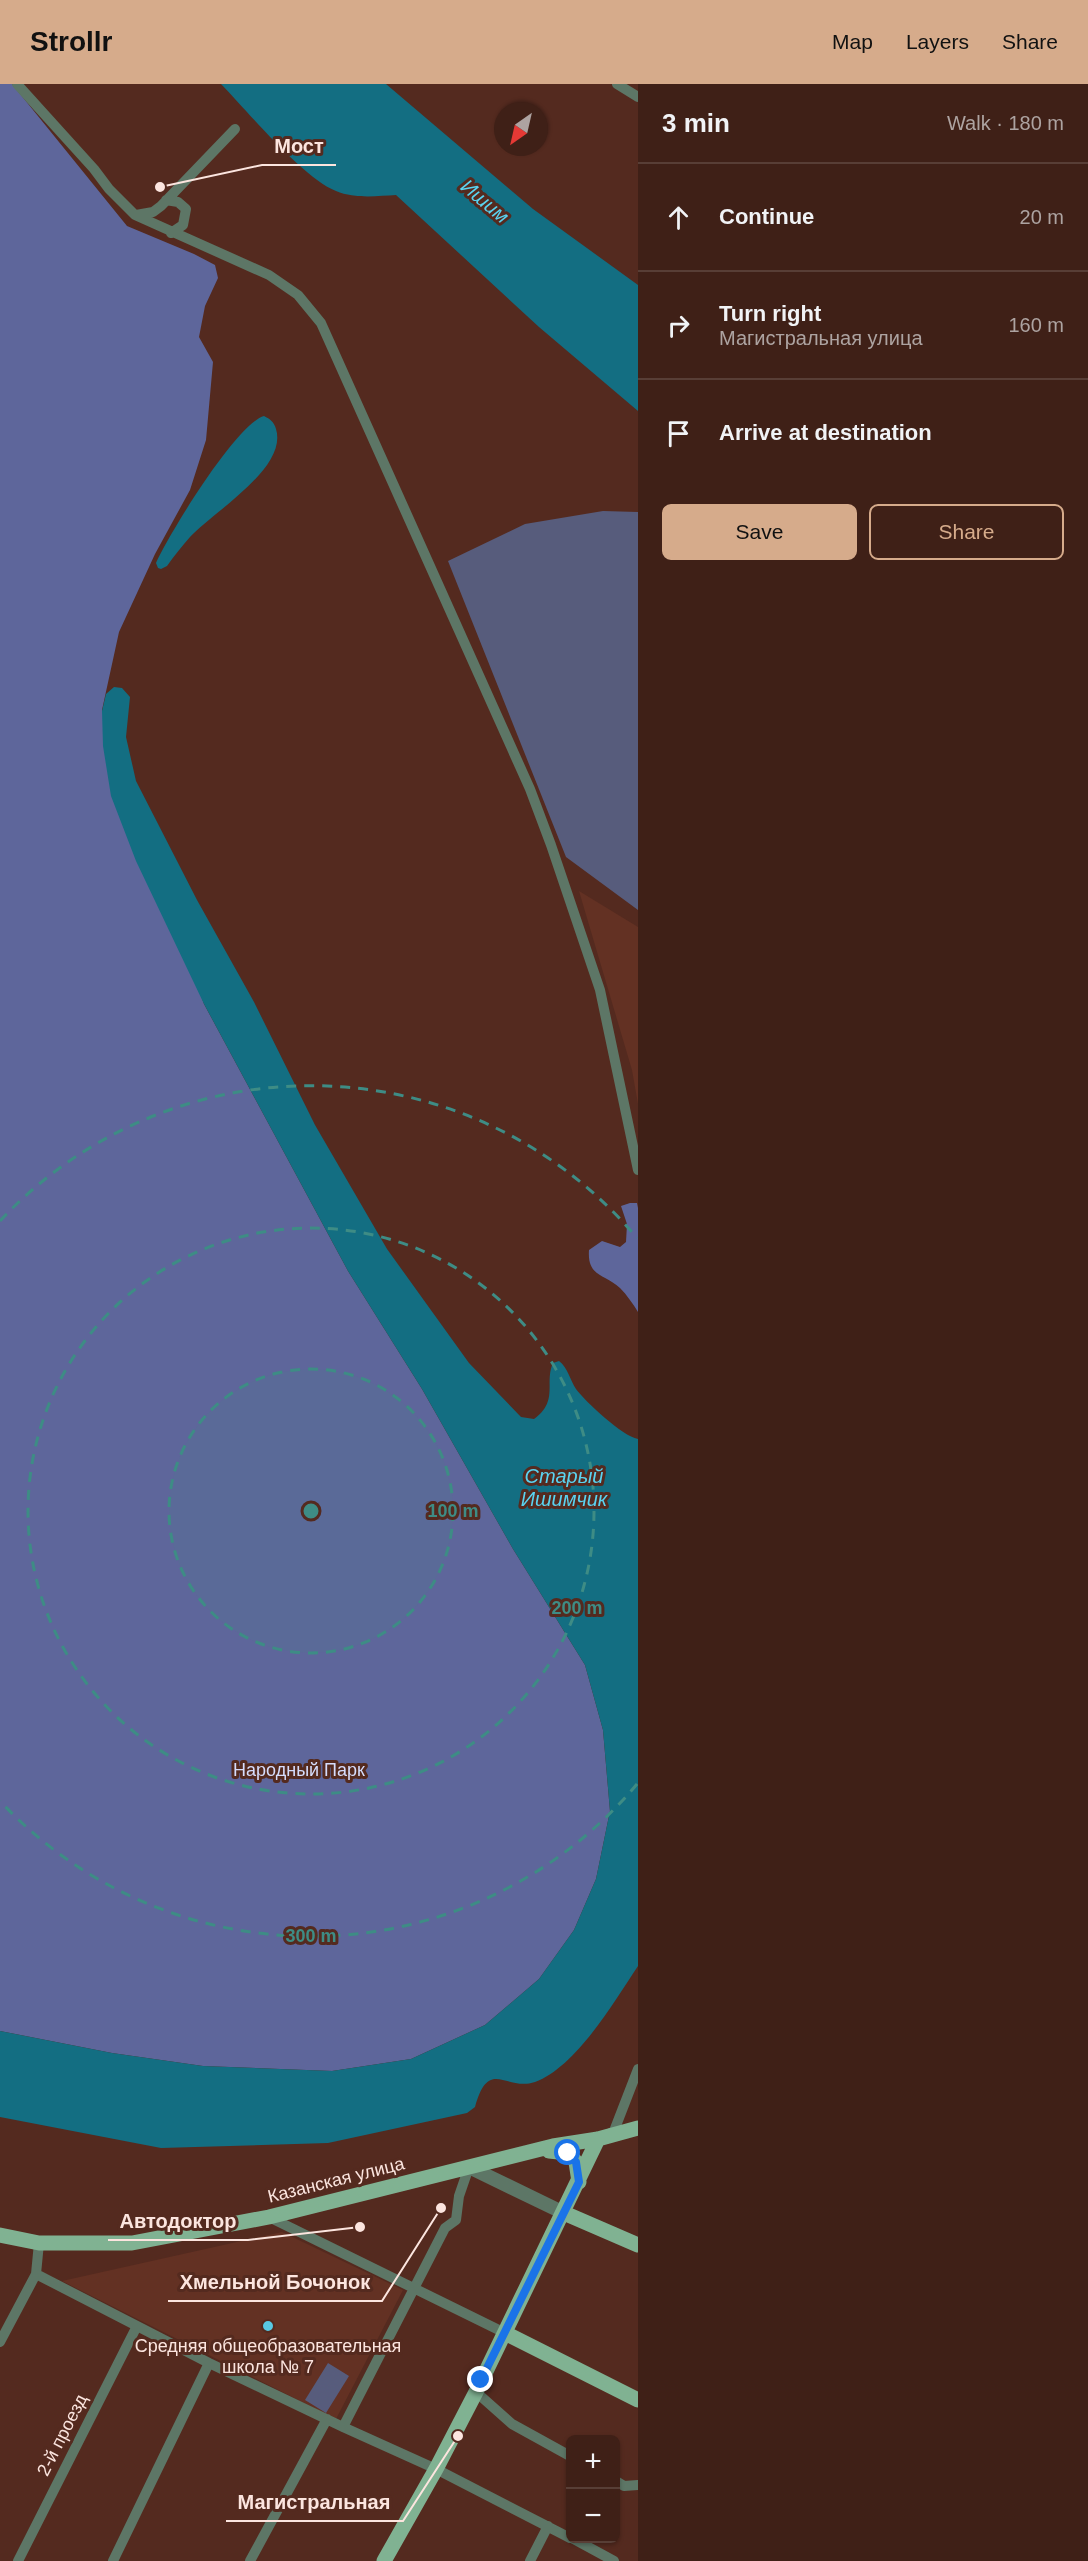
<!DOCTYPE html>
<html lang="en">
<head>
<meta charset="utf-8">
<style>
	body { margin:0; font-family:Arial,sans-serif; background:#4a2d24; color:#f1f3f6 }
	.controls { position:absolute; right:18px; bottom:18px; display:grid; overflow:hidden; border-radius:9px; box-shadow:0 2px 4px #0004 }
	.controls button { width:54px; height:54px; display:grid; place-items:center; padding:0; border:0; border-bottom:2px solid #583e36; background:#3f2017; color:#f1f3f6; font:30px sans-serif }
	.compass { position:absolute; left:494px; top:18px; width:54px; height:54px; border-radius:50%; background:#3f2017; box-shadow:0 2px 4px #0004; rotate:214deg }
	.stop { position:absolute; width:18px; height:18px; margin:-14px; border:4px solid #1a73e8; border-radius:50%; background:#fff }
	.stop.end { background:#1a73e8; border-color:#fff; box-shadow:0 2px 6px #0008 }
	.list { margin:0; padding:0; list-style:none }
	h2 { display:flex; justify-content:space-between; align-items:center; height:78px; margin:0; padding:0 24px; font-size:26px }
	h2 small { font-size:20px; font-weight:400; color:#ada3a1 }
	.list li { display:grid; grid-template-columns:39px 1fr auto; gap:18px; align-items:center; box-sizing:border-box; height:108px; padding:0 24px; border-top:2px solid #583e36 }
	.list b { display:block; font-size:22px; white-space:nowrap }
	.list p { margin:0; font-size:20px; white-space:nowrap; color:#ada3a1 }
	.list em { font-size:20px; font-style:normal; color:#ada3a1 }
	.actions { display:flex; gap:12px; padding:18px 24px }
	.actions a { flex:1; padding:14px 0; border:2px solid #d6ab8b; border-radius:9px; text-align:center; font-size:21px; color:#d6ab8b }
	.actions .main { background:#d6ab8b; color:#111 }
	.icon { flex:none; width:33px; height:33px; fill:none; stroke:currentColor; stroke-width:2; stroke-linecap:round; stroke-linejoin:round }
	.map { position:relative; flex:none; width:638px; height:2477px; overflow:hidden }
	header { display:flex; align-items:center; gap:36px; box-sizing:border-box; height:84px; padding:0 30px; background:#d6ab8b; color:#111 }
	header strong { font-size:28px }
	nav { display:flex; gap:33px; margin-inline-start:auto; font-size:21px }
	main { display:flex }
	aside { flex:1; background:#3f2017 }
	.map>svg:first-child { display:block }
</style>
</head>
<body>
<header>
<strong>Strollr</strong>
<nav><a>Map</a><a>Layers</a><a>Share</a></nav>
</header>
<main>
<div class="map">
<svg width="638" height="2477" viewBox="0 0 638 2477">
	<rect width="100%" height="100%" fill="#542a1f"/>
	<!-- built -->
	<path fill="#633123" d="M579,807L638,843V1020L632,986Z
		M282,2148L403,2206L336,2335L62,2197Z"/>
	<!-- green -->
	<path fill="#575c7c" d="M603,427L638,428V826L566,773L448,477L525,440Z
		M328,2279L349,2292L326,2329L305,2316Z"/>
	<!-- forest -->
	<path fill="#5e669b" d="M0,0H12L127,142L194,170L215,181L218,194L205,222L199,253L213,278L206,356L190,406L155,470L119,548L102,626L204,920L348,1187L422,1305L513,1465L585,1581L603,1646L610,1727L596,1795L574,1846L539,1895L485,1941L411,1975L332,1987L203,1982L112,1969L0,1947Z
		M630,1119H637L638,1124V1228C633,1220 627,1211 620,1204C605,1190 587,1193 589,1166L602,1157L620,1163L626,1158L627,1140L621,1122Z"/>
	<!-- water -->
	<path fill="#136e82" d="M221,0H386L533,125L638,201V327L539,243L396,111C377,112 355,115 336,107C303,94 248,28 221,0Z
		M264,332C270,335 274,338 276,345C288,384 213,428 190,453C182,462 174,472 167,482L161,485L158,484L156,479C169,450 236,340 264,332Z
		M114,603L122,604L130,613L126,653L136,697L197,816L254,918L315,1041L387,1165L469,1279L521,1333L534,1335C559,1317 544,1299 553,1279L559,1277C568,1284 570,1296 576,1305C586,1318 622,1352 638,1355V1882C614,1918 576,1983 535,1998C506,2008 489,1972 475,2023L467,2029L328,2059L161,2064L0,2033V1947L112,1969L203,1982L332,1987L411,1975L485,1941L539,1895L574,1846L596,1795L610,1727L603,1646L585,1581L513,1465L422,1305L348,1187L204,920L136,777L111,712L103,662L102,627L106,610Z"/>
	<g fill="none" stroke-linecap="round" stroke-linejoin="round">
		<!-- minor -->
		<path stroke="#5d7666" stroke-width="10" d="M17,0L94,85L109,105L135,131L269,191L298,211L321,239L530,705L551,761L600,906L638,1086
			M617,0L638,13
			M166,116L178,118L186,125L183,141L171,149
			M136,131L153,128L161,122L235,45
			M607,2051L614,2047L638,1985
			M269,2133L505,2249
			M39,2159L36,2190L209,2279L343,2343L436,2385L570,2454
			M0,2258L36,2190
			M476,2308L512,2340L570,2372
			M343,2343L445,2144L456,2136L459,2112L469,2083
			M616,2397L624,2402L638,2401
			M572,2454L614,2477
			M18,2477L137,2242
			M113,2477L209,2279
			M250,2477L327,2335
			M530,2477L548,2442"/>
		<!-- tertiary -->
		<path stroke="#5d7666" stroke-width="14" d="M469,2083L564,2129"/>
		<!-- primary -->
		<path stroke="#80b292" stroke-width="15" d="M549,2067L568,2069L576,2078L579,2098
			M564,2129L638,2161
			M0,2151L39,2159H132L269,2133L553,2062L598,2055L638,2044
			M505,2249L638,2316
			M384,2477L436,2385L476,2308L598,2055"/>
	</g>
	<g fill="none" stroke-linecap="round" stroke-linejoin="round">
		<!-- route -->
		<path stroke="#1a73e8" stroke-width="8" d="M481,2296L579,2098L576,2078L568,2069"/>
	</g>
	<!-- distance rings -->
	<circle cx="311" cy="1427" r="142" fill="#3e8c85" fill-opacity=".12"/>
	<g fill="none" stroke="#3e8c85" stroke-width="3" stroke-dasharray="10 8">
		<circle cx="311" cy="1427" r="142"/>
		<circle cx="311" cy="1427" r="283"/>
		<path d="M637 1700A425 425 0 0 1 0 1717M0 1137A425 425 0 0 1 637 1154"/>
	</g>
	<!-- markers -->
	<circle fill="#58c9e4" stroke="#542a1f" stroke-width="2" cx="268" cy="2242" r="6"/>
	<g text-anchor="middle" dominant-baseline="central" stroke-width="6" stroke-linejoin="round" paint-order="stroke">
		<!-- park labels -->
		<g font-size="18" fill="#d5dcfc" stroke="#542a1f">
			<text x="299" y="1686">Народный Парк</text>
		</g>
		<!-- street labels -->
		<g font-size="18" fill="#fce5df" stroke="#542a1f">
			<text transform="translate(336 2096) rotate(-14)">Казанская улица</text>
			<text transform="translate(62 2351) rotate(-63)">2-й проезд</text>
		</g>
		<!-- poi labels -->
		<g font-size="18" fill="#fce5df" stroke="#542a1f">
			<text x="268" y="2262">Средняя общеобразовательная<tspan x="268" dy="21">школа № 7</tspan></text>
		</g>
		<!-- water labels -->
		<g font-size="20" font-style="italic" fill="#5ad3f0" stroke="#542a1f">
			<text transform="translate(485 117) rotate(40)">Ишим</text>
			<text x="564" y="1392">Старый<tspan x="564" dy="23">Ишимчик</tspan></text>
		</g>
	</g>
	<circle cx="311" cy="1427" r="9" fill="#3e8c85" stroke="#542a1f" stroke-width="3"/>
	<g font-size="18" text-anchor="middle" font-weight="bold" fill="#3e8c85" stroke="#542a1f" stroke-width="6" stroke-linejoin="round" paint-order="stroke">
		<text x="453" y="1433">100 m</text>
		<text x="577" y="1530">200 m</text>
		<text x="311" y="1858">300 m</text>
	</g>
	<!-- callouts -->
	<path fill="none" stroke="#fce5df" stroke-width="2" d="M160 103L262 81H336M360 2143L248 2156H108M441 2124L382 2217H168M458 2352L403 2437H226"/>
	<g fill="#fce5df" stroke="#542a1f" stroke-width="2">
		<circle cx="160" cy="103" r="6"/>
		<circle cx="360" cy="2143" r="6"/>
		<circle cx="441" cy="2124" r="6"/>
		<circle cx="458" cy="2352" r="6"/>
	</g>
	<g font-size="20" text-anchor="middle" font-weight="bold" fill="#fce5df" stroke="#542a1f" stroke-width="6" stroke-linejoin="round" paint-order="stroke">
		<text x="299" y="69">Мост</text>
		<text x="178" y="2144">Автодоктор</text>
		<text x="275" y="2205">Хмельной Бочонок</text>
		<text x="314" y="2425">Магистральная</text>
	</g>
</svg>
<div class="controls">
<button>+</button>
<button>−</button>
</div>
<svg class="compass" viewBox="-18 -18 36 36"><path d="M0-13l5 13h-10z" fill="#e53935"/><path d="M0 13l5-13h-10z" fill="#ada3a1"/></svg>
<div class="stop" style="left:568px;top:2069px"></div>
<div class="stop end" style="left:481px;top:2296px"></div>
</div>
<aside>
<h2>3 min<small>Walk · 180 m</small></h2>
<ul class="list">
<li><svg class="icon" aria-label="ahead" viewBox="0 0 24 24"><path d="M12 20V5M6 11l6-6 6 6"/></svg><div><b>Continue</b></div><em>20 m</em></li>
<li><svg class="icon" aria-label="right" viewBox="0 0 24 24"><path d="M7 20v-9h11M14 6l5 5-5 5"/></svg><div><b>Turn right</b><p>Магистральная улица</p></div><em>160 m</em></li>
<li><svg class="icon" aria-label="arrive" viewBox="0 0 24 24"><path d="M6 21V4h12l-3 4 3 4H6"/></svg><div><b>Arrive at destination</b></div></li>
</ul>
<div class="actions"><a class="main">Save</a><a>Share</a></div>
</aside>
</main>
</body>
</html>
